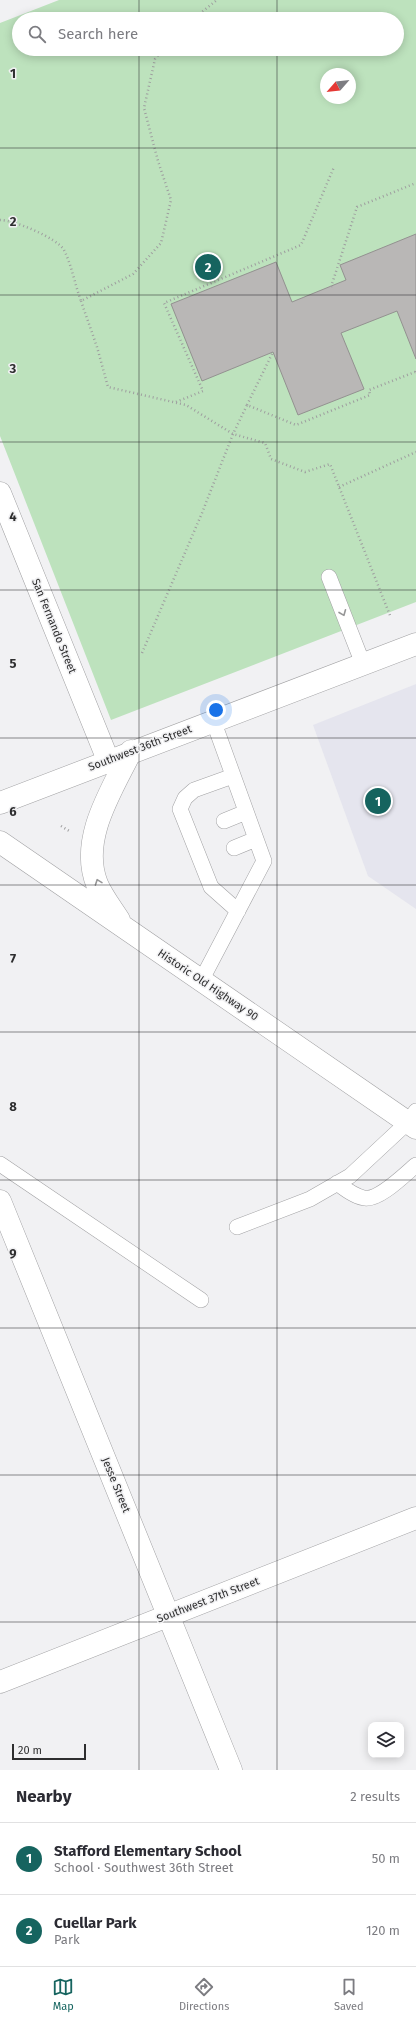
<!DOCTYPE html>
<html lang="en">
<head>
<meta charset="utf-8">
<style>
	body { margin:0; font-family:"Fira Sans",sans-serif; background:#f2f2f3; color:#2b2b33 }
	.controls { position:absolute; right:12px; bottom:12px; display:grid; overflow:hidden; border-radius:8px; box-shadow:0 2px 10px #0003 }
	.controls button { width:36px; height:36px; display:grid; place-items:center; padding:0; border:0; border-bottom:1px solid #e1e1e2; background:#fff; color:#2b2b33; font:20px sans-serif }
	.compass { position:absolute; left:320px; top:68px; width:36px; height:36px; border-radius:50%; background:#fff; box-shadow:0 2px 10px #0003; rotate:242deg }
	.scale { position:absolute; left:12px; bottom:10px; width:74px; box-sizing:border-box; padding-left:4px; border:2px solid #2e2e2f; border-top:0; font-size:11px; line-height:14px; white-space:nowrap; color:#2e2e2f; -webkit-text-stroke:3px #f1f1f3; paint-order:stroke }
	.you { position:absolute; left:216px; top:710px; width:14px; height:14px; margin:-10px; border:3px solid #fff; border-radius:50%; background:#1a73e8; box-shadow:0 0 0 6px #1a73e833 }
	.badge { display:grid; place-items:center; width:26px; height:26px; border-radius:50%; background:#16645f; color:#fff; font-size:13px; font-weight:700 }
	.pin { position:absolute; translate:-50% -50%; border:2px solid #fff; box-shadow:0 1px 4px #0006 }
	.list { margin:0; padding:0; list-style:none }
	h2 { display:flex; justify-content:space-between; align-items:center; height:52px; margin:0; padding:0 16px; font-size:17px }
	h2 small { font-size:13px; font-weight:400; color:#7c7c81 }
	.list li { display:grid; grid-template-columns:26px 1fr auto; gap:12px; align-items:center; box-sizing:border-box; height:72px; padding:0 16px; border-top:1px solid #e1e1e2 }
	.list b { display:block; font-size:15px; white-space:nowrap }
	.list p { margin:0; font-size:13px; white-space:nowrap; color:#7c7c81 }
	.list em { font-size:13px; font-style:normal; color:#7c7c81 }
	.icon { flex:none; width:22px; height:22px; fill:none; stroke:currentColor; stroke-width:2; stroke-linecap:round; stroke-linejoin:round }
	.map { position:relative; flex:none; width:416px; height:1770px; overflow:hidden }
	.search { position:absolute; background:#fff; box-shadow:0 2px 10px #0003; left:12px; right:12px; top:12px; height:44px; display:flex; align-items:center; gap:10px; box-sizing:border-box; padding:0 14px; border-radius:22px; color:#7c7c81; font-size:15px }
	.sheet { height:196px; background:#fff }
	nav { display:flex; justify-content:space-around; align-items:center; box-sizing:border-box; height:56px; border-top:1px solid #e1e1e2; background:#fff; font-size:11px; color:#7c7c81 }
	nav a { display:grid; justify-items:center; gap:2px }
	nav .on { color:#16645f }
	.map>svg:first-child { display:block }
</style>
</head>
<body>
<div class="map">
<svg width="416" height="1770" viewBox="0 0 416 1770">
	<rect width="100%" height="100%" fill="#f1f1f3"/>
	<!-- built -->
	<path fill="#e5e5ee" d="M416,684V909L368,876L313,725Z"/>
	<!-- green -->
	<path fill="#bde2bd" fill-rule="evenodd" d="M59,0H416V602L111,720L0,436V23ZM19,19H397V49H19ZM326,74H350V98H326Z"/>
	<!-- building -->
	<path fill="#b9b7b6" stroke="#939190" d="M416,234V359L397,311L341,333L364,389L298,415L273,352L202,381L171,304L276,262L292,302L346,280L340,265Z"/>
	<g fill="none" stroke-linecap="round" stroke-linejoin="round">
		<!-- service casing -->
		<g stroke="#a2a2a4" stroke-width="16">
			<path id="service" d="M329,577L363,664
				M233,776L194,790L185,798L180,809L211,887L238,911
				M224,821L246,812
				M234,848L256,839
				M201,981L264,861L213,720
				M0,1164L201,1300
				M337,1183C345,1189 354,1196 364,1198C379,1201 405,1174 416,1165
				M237,1227L310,1199L350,1176L408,1122L416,1111"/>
		</g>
		<!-- minor casing -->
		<g stroke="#a2a2a4" stroke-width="23">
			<path id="minor" d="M0,493L108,760
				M0,1201L231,1770
				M0,1682L416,1518"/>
		</g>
		<!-- secondary casing -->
		<g stroke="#a2a2a4" stroke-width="23">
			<path id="secondary" d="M0,803L416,644
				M0,842L416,1128
				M119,920C112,909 102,896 97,884C79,839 112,790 131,751"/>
		</g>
		<!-- path -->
		<path stroke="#9e9e9f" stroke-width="2.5" stroke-dasharray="1 3" stroke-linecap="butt" d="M193,19L217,0
			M0,220C14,220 57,238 64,250C72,266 75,285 81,301L133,274L161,243L171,200L158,161L144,108L155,59L163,49
			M331,287L357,207L416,183
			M81,301L97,347L108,387L186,405L233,434L265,443L271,459L305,472L330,464L391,618
			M176,402L203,391L164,303L301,245L334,167
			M247,405L273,352
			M339,487L416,452
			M142,653L202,513L233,434L247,405L296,425L370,395L369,390L415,372L416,374
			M61,826L71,832"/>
		<!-- service -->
		<use href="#service" stroke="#fff" stroke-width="15"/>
		<!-- minor -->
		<use href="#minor" stroke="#fff" stroke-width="22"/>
		<!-- secondary -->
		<use href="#secondary" stroke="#fff" stroke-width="22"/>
	</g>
	<!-- one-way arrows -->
	<defs><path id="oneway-chevron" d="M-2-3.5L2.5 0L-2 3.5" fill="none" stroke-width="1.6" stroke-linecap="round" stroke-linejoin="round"/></defs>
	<g stroke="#969697">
		<use href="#oneway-chevron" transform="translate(343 613) rotate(68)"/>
		<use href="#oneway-chevron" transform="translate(98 882) rotate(-110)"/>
	</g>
	<!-- grid -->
	<path fill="none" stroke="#2e2e2f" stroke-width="1" stroke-opacity="0.55" d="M139,0V19M277,0V19M139,49V1770M277,49V1770M0,148H416M0,295H416M0,442H416M0,590H416M0,738H416M0,885H416M0,1032H416M0,1180H416M0,1328H416M0,1475H416M0,1622H416"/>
	<g text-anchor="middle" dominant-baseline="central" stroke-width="3" stroke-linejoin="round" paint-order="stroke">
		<!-- street labels -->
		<g font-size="11" fill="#2e2e2f" stroke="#f1f1f3">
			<text transform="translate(54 626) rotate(68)">San Fernando Street</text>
			<text transform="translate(140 748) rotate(-21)">Southwest 36th Street</text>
			<text transform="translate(208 985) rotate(34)">Historic Old Highway 90</text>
			<text transform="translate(116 1485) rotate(68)">Jesse Street</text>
			<text transform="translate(208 1600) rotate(-21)">Southwest 37th Street</text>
		</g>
	</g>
	<g font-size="13" text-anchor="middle" font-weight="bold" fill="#2e2e2f" stroke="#f1f1f3" stroke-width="3" stroke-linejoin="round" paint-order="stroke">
		<text x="13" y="78">1</text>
		<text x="13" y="226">2</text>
		<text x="13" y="373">3</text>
		<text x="13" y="521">4</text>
		<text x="13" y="668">5</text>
		<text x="13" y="816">6</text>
		<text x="13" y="963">7</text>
		<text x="13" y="1111">8</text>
		<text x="13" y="1258">9</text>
	</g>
</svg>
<div class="controls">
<button><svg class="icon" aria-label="layers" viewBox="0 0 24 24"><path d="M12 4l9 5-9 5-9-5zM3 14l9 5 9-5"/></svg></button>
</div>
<svg class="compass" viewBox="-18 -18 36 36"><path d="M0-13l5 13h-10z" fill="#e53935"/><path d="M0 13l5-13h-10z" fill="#7c7c81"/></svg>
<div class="scale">20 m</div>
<div class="you"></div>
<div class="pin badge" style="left:378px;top:801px">1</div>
<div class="pin badge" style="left:208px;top:267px">2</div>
<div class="search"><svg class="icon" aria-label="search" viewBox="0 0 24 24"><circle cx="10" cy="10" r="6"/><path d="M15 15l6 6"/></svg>Search here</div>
</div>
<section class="sheet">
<h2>Nearby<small>2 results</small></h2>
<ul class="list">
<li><span class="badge">1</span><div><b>Stafford Elementary School</b><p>School · Southwest 36th Street</p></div><em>50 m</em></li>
<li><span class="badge">2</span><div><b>Cuellar Park</b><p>Park</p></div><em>120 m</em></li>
</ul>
</section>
<nav>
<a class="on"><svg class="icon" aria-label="map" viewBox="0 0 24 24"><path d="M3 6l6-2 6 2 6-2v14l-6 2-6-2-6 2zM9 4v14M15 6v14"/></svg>Map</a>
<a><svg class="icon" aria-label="directions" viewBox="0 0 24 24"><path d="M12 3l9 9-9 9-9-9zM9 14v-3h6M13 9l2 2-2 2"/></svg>Directions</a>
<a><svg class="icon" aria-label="saved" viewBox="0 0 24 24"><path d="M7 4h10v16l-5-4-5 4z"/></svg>Saved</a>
</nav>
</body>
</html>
